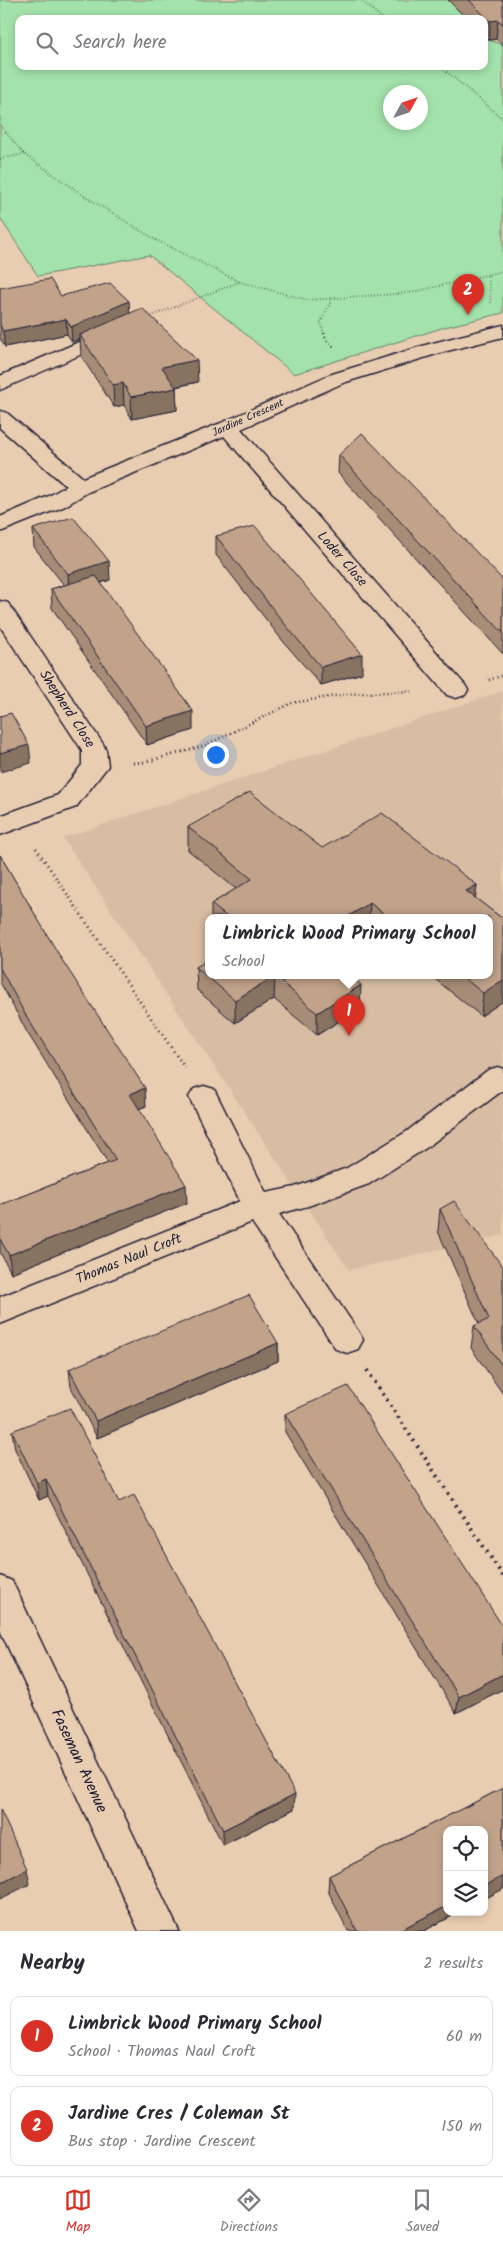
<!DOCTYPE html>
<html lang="en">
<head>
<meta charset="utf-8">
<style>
	body { margin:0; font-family:Kalam,sans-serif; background:#f2f2f3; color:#2b2b33 }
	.controls { position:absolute; right:15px; bottom:15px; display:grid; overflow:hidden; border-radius:10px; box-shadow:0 2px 8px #0003 }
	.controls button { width:45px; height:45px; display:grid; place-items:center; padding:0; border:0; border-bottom:1px solid #e1e1e2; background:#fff; color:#2b2b33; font:25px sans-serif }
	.compass { position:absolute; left:383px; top:85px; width:45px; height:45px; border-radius:50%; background:#fff; box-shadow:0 2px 8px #0003; rotate:50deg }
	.you { position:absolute; left:215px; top:754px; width:18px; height:18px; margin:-12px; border:4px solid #fff; border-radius:50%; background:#1a73e8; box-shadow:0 0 0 8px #1a73e833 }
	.badge { display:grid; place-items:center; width:32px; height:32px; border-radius:50%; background:#d93025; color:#fff; font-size:16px; font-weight:700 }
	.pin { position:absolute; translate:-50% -41px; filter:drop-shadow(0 1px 2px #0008) }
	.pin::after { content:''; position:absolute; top:26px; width:18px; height:15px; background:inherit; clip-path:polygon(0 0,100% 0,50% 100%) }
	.popup { position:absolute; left:205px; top:914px; width:288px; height:65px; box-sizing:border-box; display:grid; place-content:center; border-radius:10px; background:#fff; filter:drop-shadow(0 1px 4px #0005); font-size:16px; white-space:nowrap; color:#7c7c81 }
	.popup b { font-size:19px; color:#2b2b33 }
	.popup::after { content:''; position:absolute; left:50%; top:100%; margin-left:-10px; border:10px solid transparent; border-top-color:#fff }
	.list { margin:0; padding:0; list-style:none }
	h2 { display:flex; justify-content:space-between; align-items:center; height:65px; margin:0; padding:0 20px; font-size:21px }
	h2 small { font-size:16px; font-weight:400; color:#7c7c81 }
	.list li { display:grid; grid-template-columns:32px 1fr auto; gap:15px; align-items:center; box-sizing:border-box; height:80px; margin:0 10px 10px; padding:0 10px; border:1px solid #e1e1e2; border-radius:10px }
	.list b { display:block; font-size:19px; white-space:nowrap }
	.list p { margin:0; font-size:16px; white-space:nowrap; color:#7c7c81 }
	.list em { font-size:16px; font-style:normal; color:#7c7c81 }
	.icon { flex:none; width:28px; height:28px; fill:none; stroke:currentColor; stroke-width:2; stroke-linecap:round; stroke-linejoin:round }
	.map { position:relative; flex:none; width:503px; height:1931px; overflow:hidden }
	.search { position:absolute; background:#fff; box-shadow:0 2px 8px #0003; left:15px; right:15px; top:15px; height:55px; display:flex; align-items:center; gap:12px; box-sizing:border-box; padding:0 18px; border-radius:10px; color:#7c7c81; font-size:19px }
	.sheet { height:245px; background:#fff }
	nav { display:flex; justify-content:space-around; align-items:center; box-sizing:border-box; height:70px; border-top:1px solid #e1e1e2; background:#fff; font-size:14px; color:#7c7c81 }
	nav a { display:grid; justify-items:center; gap:2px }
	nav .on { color:#d93025 }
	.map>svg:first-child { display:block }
</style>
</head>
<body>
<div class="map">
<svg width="503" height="1931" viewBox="0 0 503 1931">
	<rect width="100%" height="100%" fill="#e9cdb0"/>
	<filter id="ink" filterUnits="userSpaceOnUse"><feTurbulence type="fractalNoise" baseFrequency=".02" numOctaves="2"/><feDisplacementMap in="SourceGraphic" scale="10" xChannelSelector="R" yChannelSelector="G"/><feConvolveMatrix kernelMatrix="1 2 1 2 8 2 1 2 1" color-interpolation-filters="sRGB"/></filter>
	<g filter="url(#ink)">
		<!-- built -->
		<path fill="#d9bda3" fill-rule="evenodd" d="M503,691V1235L349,1270L63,838ZM209,917H489V975H209Z"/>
		<!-- green -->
		<path fill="#a3e2aa" stroke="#628272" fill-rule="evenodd" d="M0,0H448L467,19H19V66H484V36L489,40L503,45V313L445,327L294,374L149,255L38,276L0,218ZM390,92H420V122H390Z"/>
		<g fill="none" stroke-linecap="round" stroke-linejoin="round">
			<!-- minor casing -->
			<g stroke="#22223b" stroke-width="3">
				<path id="minor" d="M503,325V337L443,352L343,383L241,429L465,685L468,690L465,695L456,698L447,695L224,436L88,492L65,506L0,532V517L49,496L66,486L0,428V411L7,413L83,478L221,423L329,375L429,344Z
					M114,327L121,329L124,333L121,337L0,390V376Z
					M0,601L8,603L103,744L106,750L108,766L76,807L0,835V816L58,795L82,765V750L0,626Z
					M498,1067L503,1069V1090L426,1148L369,1184L308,1206L279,1214L358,1331L363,1340L358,1349L347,1353L336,1349L252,1222L0,1324V1297L240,1201L189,1097L194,1089L204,1086L214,1089L266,1193L295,1187L347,1168L406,1132L488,1070Z
					M0,1576L12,1581L179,1931H139L0,1630Z"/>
			</g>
			<!-- path-far3 -->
			<path stroke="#22223b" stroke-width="2" stroke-dasharray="0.5 2.5" stroke-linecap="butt" d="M361,0L383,19
				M440,66L503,119
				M0,125L24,154L83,195L156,240L240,282L308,300L409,293L503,271
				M0,159L24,154
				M488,275L491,303
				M149,317L239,282
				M324,334L321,322L332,299"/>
			<!-- path-far2 -->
			<path stroke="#22223b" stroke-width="2.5" stroke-dasharray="1 3" stroke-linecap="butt" d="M324,333L326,340L334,347
				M489,680L503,675
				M182,752L204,746L292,703L347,694L412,691"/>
			<!-- path-far1 -->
			<path stroke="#22223b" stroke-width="3" stroke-dasharray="1 4" stroke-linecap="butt" d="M133,763L145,762L186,751
				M36,848L185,1068"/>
			<!-- path -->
			<path stroke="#22223b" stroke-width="4" stroke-dasharray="2 5" stroke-linecap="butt" d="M367,1370L503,1576"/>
			<!-- minor -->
			<use href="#minor" fill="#e9cdb0" fill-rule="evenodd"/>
		</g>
		<!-- wall -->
		<path fill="#a78c77" stroke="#22223b" d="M448,0H503V45L496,39L489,40L484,36V19H467Z
			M0,288L61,296L130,313L198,382L176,387V388L177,410L132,419L124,405L114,407L81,356L80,339L72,342L67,334L5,347L0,338Z
			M339,455L503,580V654L338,473Z
			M33,529L110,580L101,583L193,730L147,745L52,608L51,589L64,585L34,547Z
			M216,536L362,673L321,685L282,640L216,555Z
			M188,827L322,848L477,885L475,898L503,919V1001L481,1016L430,975H489V917H211V904L236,889L188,850Z
			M0,855L146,1106L139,1109L187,1203L11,1273L0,1252V1205L108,1163L27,1032L0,982Z
			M196,967L349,975L360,1008L317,1035L274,999L235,1023L197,990Z
			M440,1209L503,1267V1394L471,1348L474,1326L479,1324L438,1231Z
			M278,1343V1361L97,1438L71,1387L69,1369Z
			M285,1414L503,1627V1689L456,1713L285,1432Z
			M12,1431L119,1502L294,1809L223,1845L48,1496L39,1500L15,1449Z
			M503,1788V1889L424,1931H348L328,1891L329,1876Z"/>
		<!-- shaded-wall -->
		<path fill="#887261" stroke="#22223b" d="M498,20L496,39L489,40L490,21Z
			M129,301L130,317L80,335V339L72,342L71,327Z
			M66,319L67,334L5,347L3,331Z
			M197,360L198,382L163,389L162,367Z
			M123,383L124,405L114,407L113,385Z
			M176,388L177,410L132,419L131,397Z
			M109,561L110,580L69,592L68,574Z
			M362,654V673L321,685V667Z
			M193,711V730L147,745L146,726Z
			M29,745L31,763L0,772V753Z
			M477,885L474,908L466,891Z
			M370,903L369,917H347Z
			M275,976L274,999L235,1023V1000Z
			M503,980V1001L481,1016L483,993Z
			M361,985L360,1008L317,1035V1013Z
			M145,1088L146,1106L131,1112L130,1094Z
			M186,1185L187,1203L11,1273L9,1255Z
			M278,1343V1361L97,1438L96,1421Z
			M46,1479L48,1496L39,1500L37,1483Z
			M503,1674V1689L456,1713L459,1697Z
			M295,1794L294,1809L223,1845V1830Z
			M27,1869L30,1884L0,1899V1883Z
			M503,1876V1889L484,1899V1886Z
			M447,1906V1912H459L424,1931H398Z"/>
		<!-- building -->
		<path fill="#c2a38a" stroke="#22223b" d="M469,0H503V24L498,20L490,21Z
			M50,279L61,296L110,283L129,301L71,327L66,319L3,331L0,325V288Z
			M142,308L197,360L162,367L176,388L131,397L123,383L113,385L80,335Z
			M362,433L503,580V633L339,455Z
			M73,517L109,561L68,574L33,529Z
			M255,526L362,654L321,667L283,622L216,536Z
			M96,576L193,711L146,726L51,589Z
			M11,713L29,745L0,753V716Z
			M250,792L322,848L382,813L477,885L466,891L503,919V980L483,993L460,975H489V917H388L370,903L347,917H227L211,904L252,879L188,827Z
			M0,855L62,960L145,1088L130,1094L186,1185L9,1255L0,1239V1205L116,1160L25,1014L0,968Z
			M209,959V975H349L361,985L317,1013L275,976L235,1000L196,967Z
			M454,1201L503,1267V1367L474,1326L489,1319L440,1209Z
			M249,1295L278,1343L96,1421L69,1369Z
			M348,1386L503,1627V1674L459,1697L285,1414Z
			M70,1408L119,1502L134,1495L295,1794L223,1830L46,1479L37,1483L12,1431Z
			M503,1788V1876L484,1886V1830H447V1906L398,1931H357L329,1876Z
			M0,1809L27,1869L0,1883Z"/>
	</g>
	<g text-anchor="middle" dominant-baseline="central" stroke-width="4" stroke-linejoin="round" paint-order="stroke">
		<!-- far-street labels -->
		<g font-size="11" fill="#22223b" stroke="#e9cdb0">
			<text transform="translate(248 418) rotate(-24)">Jardine Crescent</text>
		</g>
		<!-- street labels -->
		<g font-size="14" fill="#22223b" stroke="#e9cdb0">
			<text transform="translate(342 559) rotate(49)">Loder Close</text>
			<text transform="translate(67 709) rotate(57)">Shepherd Close</text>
			<text transform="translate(129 1259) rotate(-22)">Thomas Naul Croft</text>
		</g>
		<!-- near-street labels -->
		<g font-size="16" fill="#22223b" stroke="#e9cdb0">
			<text transform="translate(79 1761) rotate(65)">Faseman Avenue</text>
		</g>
	</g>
</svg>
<div class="controls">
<button><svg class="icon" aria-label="locate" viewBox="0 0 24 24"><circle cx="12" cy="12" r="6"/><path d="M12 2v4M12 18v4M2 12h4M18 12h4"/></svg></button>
<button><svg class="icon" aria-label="layers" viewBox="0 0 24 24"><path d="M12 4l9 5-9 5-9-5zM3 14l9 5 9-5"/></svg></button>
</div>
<svg class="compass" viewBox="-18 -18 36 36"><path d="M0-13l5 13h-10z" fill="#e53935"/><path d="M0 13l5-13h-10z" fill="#7c7c81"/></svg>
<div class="you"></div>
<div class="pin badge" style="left:349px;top:1036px">1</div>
<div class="popup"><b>Limbrick Wood Primary School</b>School</div>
<div class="pin badge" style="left:468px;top:315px">2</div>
<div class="search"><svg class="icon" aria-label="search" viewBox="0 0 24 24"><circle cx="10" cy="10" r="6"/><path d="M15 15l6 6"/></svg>Search here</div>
</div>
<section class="sheet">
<h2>Nearby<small>2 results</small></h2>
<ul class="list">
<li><span class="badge">1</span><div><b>Limbrick Wood Primary School</b><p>School · Thomas Naul Croft</p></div><em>60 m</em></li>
<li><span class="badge">2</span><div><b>Jardine Cres / Coleman St</b><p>Bus stop · Jardine Crescent</p></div><em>150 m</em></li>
</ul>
</section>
<nav>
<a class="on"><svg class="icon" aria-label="map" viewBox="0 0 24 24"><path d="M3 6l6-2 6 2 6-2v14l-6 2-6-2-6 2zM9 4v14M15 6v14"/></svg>Map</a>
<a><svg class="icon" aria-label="directions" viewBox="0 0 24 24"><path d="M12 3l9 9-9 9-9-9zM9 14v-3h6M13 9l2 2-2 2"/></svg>Directions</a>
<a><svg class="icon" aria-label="saved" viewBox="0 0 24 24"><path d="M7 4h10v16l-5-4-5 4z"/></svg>Saved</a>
</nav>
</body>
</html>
